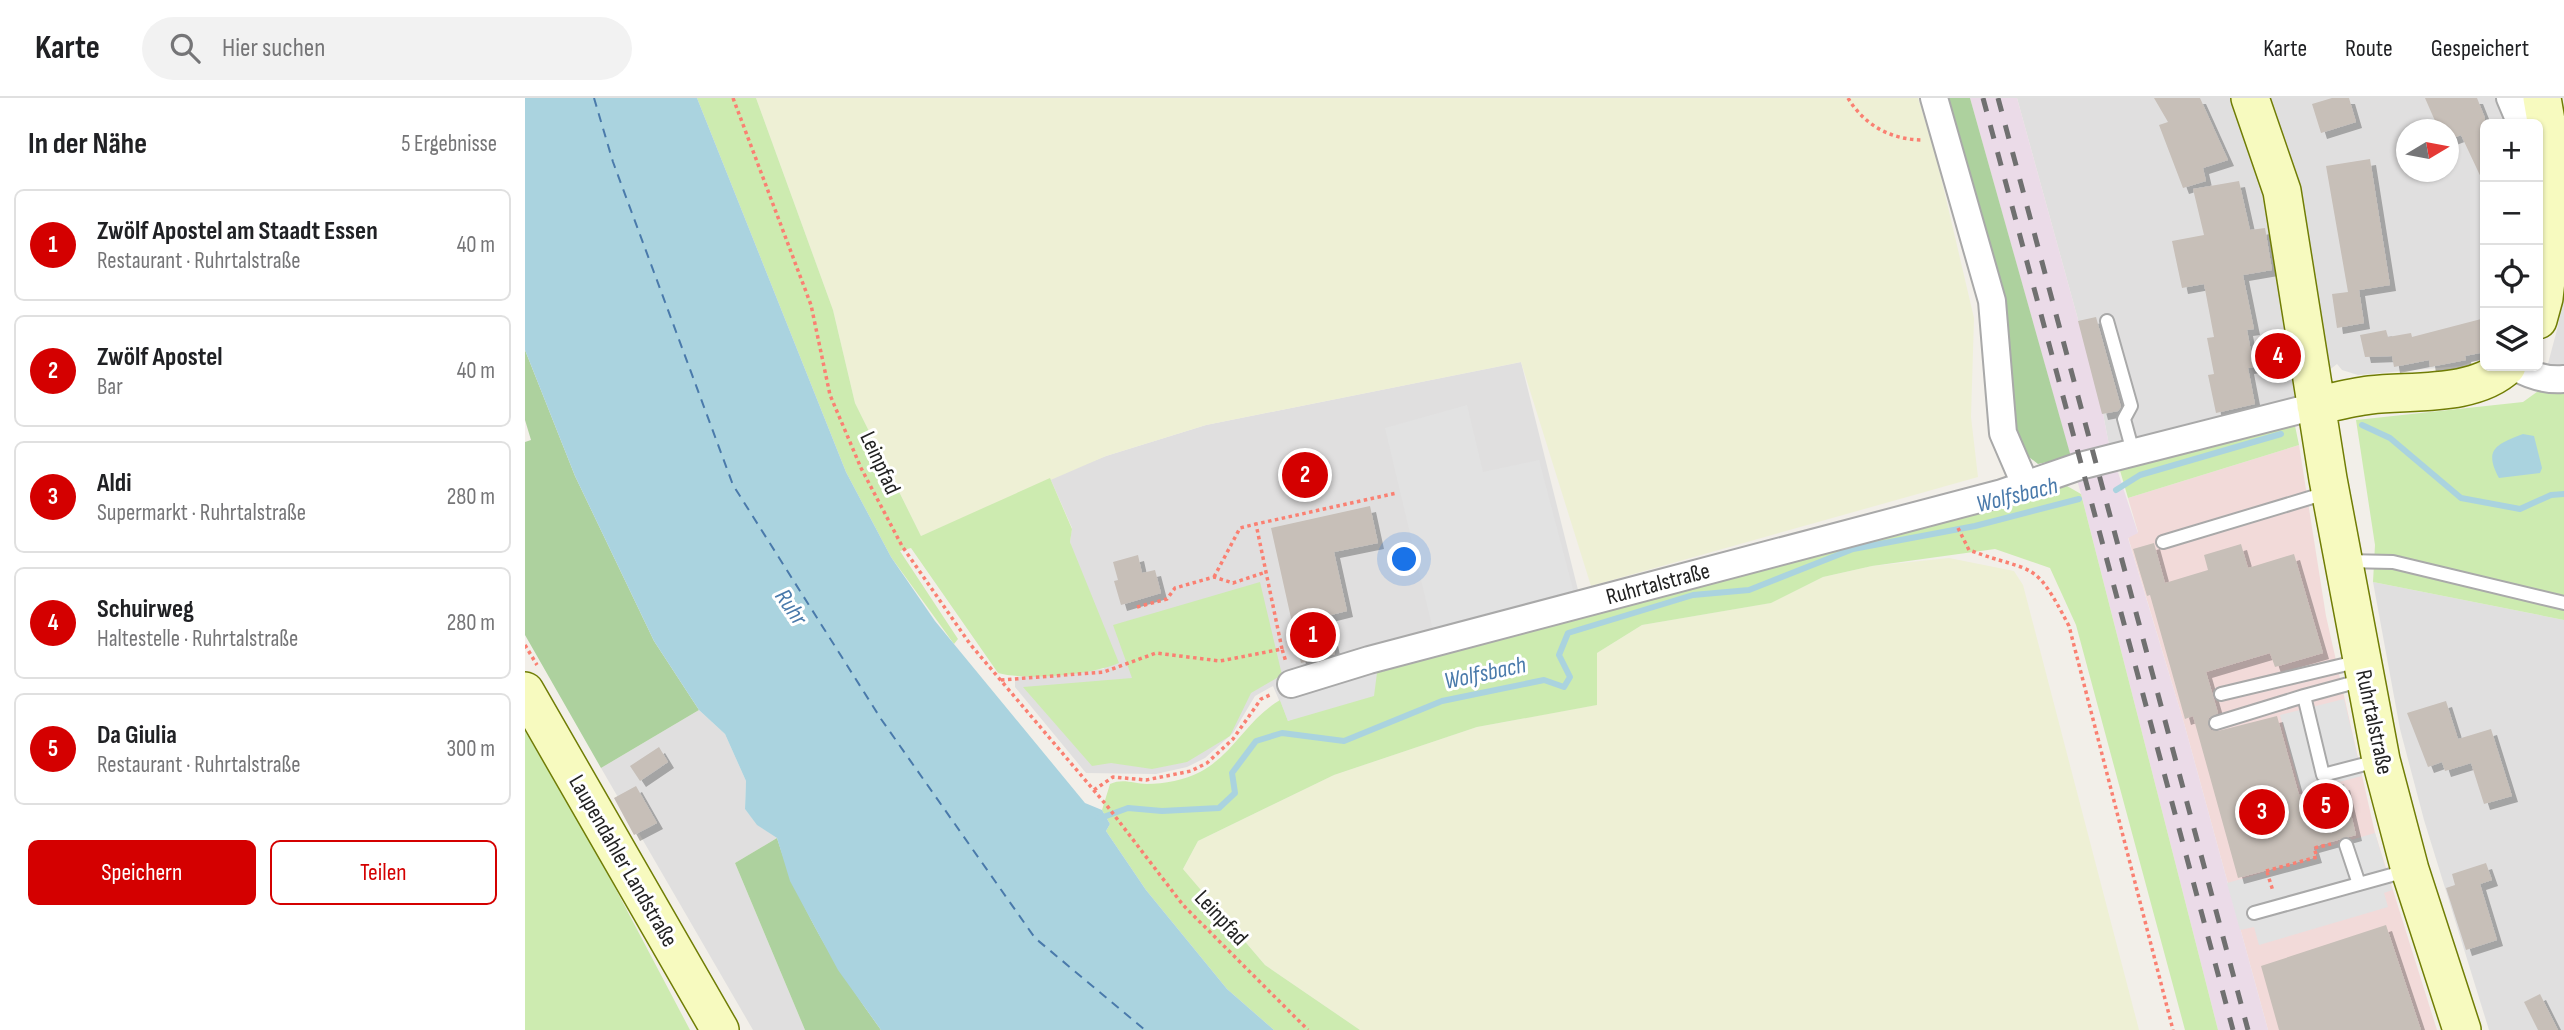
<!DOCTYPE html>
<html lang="de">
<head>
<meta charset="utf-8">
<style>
	body { margin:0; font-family:"Sofia Sans Condensed",sans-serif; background:#f2f2f2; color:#202124 }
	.controls { position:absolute; right:21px; top:21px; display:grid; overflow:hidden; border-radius:10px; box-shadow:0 2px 5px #0004 }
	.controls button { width:63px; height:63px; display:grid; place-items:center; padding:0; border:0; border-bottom:2px solid #e0e0e0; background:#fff; color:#202124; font:35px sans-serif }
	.compass { position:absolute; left:1871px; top:21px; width:63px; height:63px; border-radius:50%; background:#fff; box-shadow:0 2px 5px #0004; rotate:80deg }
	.you { position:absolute; left:880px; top:462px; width:24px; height:24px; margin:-18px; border:5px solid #fff; border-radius:50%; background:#1a73e8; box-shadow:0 0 0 10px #1a73e833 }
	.badge { display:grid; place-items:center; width:46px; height:46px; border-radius:50%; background:#d40000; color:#fff; font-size:23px; font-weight:700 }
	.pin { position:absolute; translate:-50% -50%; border:4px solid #fff; box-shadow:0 2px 7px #0006 }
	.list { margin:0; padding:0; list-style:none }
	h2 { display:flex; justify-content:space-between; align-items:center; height:91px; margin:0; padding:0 28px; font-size:30px }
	h2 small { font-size:23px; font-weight:400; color:#757577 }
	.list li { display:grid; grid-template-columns:46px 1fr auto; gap:21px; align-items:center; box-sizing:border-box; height:112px; margin:0 14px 14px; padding:0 14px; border:2px solid #e0e0e0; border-radius:10px }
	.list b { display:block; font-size:26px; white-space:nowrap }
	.list p { margin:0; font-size:23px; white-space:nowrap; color:#757577 }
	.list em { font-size:23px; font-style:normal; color:#757577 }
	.actions { display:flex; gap:14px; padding:21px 28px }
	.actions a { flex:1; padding:16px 0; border:2px solid #d40000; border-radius:10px; text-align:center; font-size:24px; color:#d40000 }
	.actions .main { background:#d40000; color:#fff }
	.icon { flex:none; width:38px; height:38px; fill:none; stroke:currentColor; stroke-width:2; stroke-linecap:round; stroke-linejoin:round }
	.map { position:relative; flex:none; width:2039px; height:932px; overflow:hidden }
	header { display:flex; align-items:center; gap:42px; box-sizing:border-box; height:98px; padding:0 35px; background:#fff; border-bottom:2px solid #e0e0e0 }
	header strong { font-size:33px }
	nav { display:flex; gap:38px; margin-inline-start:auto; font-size:24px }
	.search { width:490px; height:63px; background:#f2f2f2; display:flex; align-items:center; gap:18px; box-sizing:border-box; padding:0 24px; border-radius:38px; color:#757577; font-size:26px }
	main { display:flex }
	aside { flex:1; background:#fff }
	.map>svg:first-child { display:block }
</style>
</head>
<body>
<header>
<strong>Karte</strong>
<div class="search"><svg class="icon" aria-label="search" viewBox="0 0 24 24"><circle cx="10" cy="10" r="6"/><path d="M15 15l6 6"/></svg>Hier suchen</div>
<nav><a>Karte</a><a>Route</a><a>Gespeichert</a></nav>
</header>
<main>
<aside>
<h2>In der Nähe<small>5 Ergebnisse</small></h2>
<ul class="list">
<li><span class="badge">1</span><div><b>Zwölf Apostel am Staadt Essen</b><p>Restaurant · Ruhrtalstraße</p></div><em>40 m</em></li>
<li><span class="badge">2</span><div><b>Zwölf Apostel</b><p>Bar</p></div><em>40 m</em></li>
<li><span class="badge">3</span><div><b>Aldi</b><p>Supermarkt · Ruhrtalstraße</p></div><em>280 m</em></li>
<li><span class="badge">4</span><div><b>Schuirweg</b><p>Haltestelle · Ruhrtalstraße</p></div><em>280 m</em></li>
<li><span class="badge">5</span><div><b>Da Giulia</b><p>Restaurant · Ruhrtalstraße</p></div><em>300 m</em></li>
</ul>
<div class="actions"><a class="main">Speichern</a><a>Teilen</a></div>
</aside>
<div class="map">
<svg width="2039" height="932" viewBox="0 0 2039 932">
	<defs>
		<filter id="shadow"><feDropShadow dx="6" dy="6" stdDeviation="0" flood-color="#0004"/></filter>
	</defs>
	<rect width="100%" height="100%" fill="#f2efe9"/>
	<!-- residential -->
	<path fill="#e0dfdf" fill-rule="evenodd" d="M1492,0H1974L1986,26H1960V260L1935,268L1833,277L1817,272L1812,266L1759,307L1584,347L1576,305ZM1882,32H1924V74H1882Z
		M2039,192V271L2021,273L2033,228Z
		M996,264L1054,496L880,540L763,623L748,588L730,598L708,635L680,660L662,669L631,676L561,675L490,589V579L579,571L545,444L547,430L525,380L581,358L681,327Z
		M1848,484L2039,522V932H1964L1899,722L1875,631Z
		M174,612L200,636L221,683L220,711L233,727L252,740L210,765L280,932H228L76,670Z"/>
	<!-- commercial -->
	<path fill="#f2dad9" d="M1774,347L1801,518L1850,735L1912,932H1743L1659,625L1603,439L1613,434L1603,400Z"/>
	<!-- industrial -->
	<path fill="#ebdbe8" d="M1445,0H1492L1576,305L1584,347L1613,435L1603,440L1659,625L1743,932H1693L1556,396Z"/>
	<!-- farmland -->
	<path fill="#eef0d5" d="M231,0H1393L1411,58L1449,220L1446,319L1453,379L1066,488L996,264L681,327L581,358L396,438L330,305L308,212Z
		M1424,460L1489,473L1498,487L1614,932H835L740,867L658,771L673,743L809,677L952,629L1071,607L1072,555L1117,527L1245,505L1298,479L1347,468Z"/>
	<!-- grass -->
	<path fill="#cdebb0" d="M172,0H231L308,212L330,305L396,438L525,380L547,431L545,444L594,565C566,577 503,583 473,575L386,450L375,453L433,541L429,546L366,459L321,374Z
		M2039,290V522L1848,484L1850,447L1831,322L1998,304L2016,291Z
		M1769,323L1774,347L1603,400L1594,369Z
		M1535,384L1556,396L1693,932H1660L1551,527L1525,470L1470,451L1347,468L1298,479L1246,505L1117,527L1072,555V607L952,629L809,677L673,743L658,771L740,867L835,932H749L702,891L621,792L581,733L585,726L577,712L585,686C599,680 608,686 622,686C639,686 660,682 675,674C709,656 722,621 755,602L763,623L853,567Z
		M735,484L757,577L726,595L705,638L662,664L627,671L586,665L567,668L498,589L607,580L588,527Z
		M0,633L76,763L165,932H0Z"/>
	<!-- forest -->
	<path fill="#add19e" d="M1419,0H1445L1546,359L1513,366C1476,339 1491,323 1487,285C1477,187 1446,94 1419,0Z
		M0,252L50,378L129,543L174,612L76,670L0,537V344L6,342L0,322Z
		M252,740C274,811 313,872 356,932H280L210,765Z"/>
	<!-- parking -->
	<path fill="#e2e2e2" d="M942,307L958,374L1014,362L1049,495L908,532L860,330Z
		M853,567L849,598L763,623L755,602Z
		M1819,601L1837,678L1776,694L1755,617Z
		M1850,735L1867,792L1859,795L1863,809L1734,847L1729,829L1715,832L1702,785L1793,759L1791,752Z"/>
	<!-- water -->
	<path fill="#aad3df" d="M0,0H172L321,374L366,459L410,523L560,705L577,712L585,726L581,733L621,792L702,891L749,932H356L313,872L265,783L252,740L232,727L220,711L221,683L200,636L174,612L129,543L50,378L0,252Z
		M1998,336L2009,338L2017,370L2015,375L1974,380C1958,351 1972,346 1998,336Z"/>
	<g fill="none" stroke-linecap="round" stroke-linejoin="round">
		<!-- stream -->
		<path stroke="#aad3df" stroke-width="6" d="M1837,327L1865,340L1936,400L1995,411L2026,397L2039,396
			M1591,392L1615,377L1756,336
			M573,721L603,710L637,713L694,710L710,695L707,675L731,643L757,635L819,643L917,603L1019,582L1039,589L1045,579L1034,557L1043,535L1168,497L1224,492L1328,451L1450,428L1554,401"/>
		<!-- ferry -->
		<path stroke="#4a7aab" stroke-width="2" stroke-dasharray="9 7" stroke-linecap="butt" d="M69,0L88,64L208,387L356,621L510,840L620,932"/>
	</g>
	<!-- building -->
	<path fill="#c7bfb8" filter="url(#shadow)" d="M1629,0H1675L1703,62L1678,70L1681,83L1658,90L1634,27L1643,24Z
		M1807,0H1824L1831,24L1796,35L1787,6Z
		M1900,0H1952L1960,20V88L1936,37L1923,42V32H1914Z
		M1845,61L1865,187L1834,192L1839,225L1812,230L1807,196L1823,194L1801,68Z
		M1714,83L1725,132L1740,130L1747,172L1718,177L1729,231L1722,232L1729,269L1723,270L1730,306L1691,315L1683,277L1689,276L1682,240L1689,239L1679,186L1657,190L1647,143L1679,137L1668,91Z
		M1571,219L1596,309L1593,313L1577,316L1553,223Z
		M1960,220V254L1940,258L1941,262L1905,269L1904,262L1869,269L1867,258L1840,259L1835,237L1861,232L1863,239L1886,235L1887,239Z
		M845,408L853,445L809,454L822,513L802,518L810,556L776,565L746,430Z
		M1629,445L1640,485L1683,472L1679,457L1716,446L1723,470L1769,456L1798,555L1750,569L1745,555L1681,574L1693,615L1684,620L1683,627L1686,632L1693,633L1752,618L1774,697L1819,686L1831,737L1788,749L1791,759L1713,780L1668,618L1660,621L1625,497L1622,498L1608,451Z
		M613,457L617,475L630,472L636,495L596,507L589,483L593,482L588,464Z
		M1921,603L1933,641L1966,631L1987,698L1959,706L1946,665L1920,673L1917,664L1903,669L1882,615Z
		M134,649L143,664L115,683L105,668Z
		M111,688L132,725L109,737L89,700Z
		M1961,765L1967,782L1955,786L1972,842L1941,852L1921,790L1930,787L1927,776Z
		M1861,827L1896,932H1754L1736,868Z
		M2015,896L2033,932H2013L1999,904Z"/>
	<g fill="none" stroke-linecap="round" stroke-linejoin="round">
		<!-- service casing -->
		<g stroke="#a9a9a9" stroke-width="16">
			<path id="service" d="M1582,223L1606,308L1599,321L1608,354
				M1638,444L1801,395
				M1820,463L1868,464L2039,505
				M1838,582L1779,598L1798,677L1852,663
				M1696,596L1835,563
				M1691,625L1779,598
				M1821,747L1834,786
				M1729,815L1881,773"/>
		</g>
		<!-- minor casing -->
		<g stroke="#a9a9a9" stroke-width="30">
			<path id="minor" d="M1409,0L1467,203L1478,335L1500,386
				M1985,0L1996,26
				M1988,268C2004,277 2020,283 2039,281
				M766,586L844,562L1477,395L1555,368L1791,308"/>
		</g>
		<!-- secondary casing -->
		<g stroke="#707d05" stroke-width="40">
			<path id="secondary" d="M1725,0L1757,93L1803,381L1856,662L1885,772L1937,932
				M2013,222L2019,200L2032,86L2017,0
				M1791,308C1809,304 1827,299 1845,297C1888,292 1949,299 1982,268
				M0,593L195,932"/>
		</g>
		<!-- path -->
		<path stroke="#fa8072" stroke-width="3.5" stroke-dasharray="3.5 3.5" stroke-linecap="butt" d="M208,0L286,207L305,297L336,370L377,448L445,546L583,709L658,807L783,932
			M1323,0C1339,27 1366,42 1398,42
			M1433,430L1444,452C1511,477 1508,459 1544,528L1648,932
			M689,479L715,430L731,426
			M612,509L642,501L650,490L689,479L708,485L741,474
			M0,547L12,567
			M757,551L731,426L872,395
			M476,582L579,574L631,555L695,563L757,551L761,564
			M569,692L588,679L621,682L666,673L682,665L708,641L736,601L745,597
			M1741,773L1792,759L1789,750L1806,746
			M1742,774L1748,793"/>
		<!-- service -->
		<use href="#service" stroke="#fff" stroke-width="12"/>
		<!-- minor -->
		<use href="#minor" stroke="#fff" stroke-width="26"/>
		<!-- secondary -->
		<use href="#secondary" stroke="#f7fabf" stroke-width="37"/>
		<!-- rail -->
		<path stroke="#707070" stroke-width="5" stroke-dasharray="14 14" stroke-linecap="butt" d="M1458,0L1708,932
			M1473,0L1723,932"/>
	</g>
	<g text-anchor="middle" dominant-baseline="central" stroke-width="6" stroke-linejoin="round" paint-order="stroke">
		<!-- street labels -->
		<g font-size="23" fill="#222" stroke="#fff">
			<text transform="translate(355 365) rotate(65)">Leinpfad</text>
			<text transform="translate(1133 486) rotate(-15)">Ruhrtalstraße</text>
			<text transform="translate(1849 624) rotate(78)">Ruhrtalstraße</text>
			<text transform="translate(98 763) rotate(60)">Laupendahler Landstraße</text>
			<text transform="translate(696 820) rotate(47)">Leinpfad</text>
		</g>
		<!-- water labels -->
		<g font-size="24" font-style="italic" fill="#4a7aab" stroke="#fff">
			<text transform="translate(1492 397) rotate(-14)">Wolfsbach</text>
			<text transform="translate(266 509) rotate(56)">Ruhr</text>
			<text transform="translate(960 575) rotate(-12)">Wolfsbach</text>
		</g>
	</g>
</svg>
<div class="controls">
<button>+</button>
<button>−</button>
<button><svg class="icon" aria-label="locate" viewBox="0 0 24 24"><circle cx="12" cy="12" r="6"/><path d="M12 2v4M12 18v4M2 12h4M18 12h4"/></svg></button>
<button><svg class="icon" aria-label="layers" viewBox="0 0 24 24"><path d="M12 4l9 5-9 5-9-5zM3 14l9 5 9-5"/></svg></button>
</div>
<svg class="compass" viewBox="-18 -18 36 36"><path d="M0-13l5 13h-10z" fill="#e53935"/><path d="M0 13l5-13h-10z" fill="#757577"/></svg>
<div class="you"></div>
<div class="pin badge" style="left:788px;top:537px">1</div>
<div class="pin badge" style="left:780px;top:377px">2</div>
<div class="pin badge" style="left:1737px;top:714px">3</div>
<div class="pin badge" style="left:1753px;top:258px">4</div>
<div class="pin badge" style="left:1801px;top:708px">5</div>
</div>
</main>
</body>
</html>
